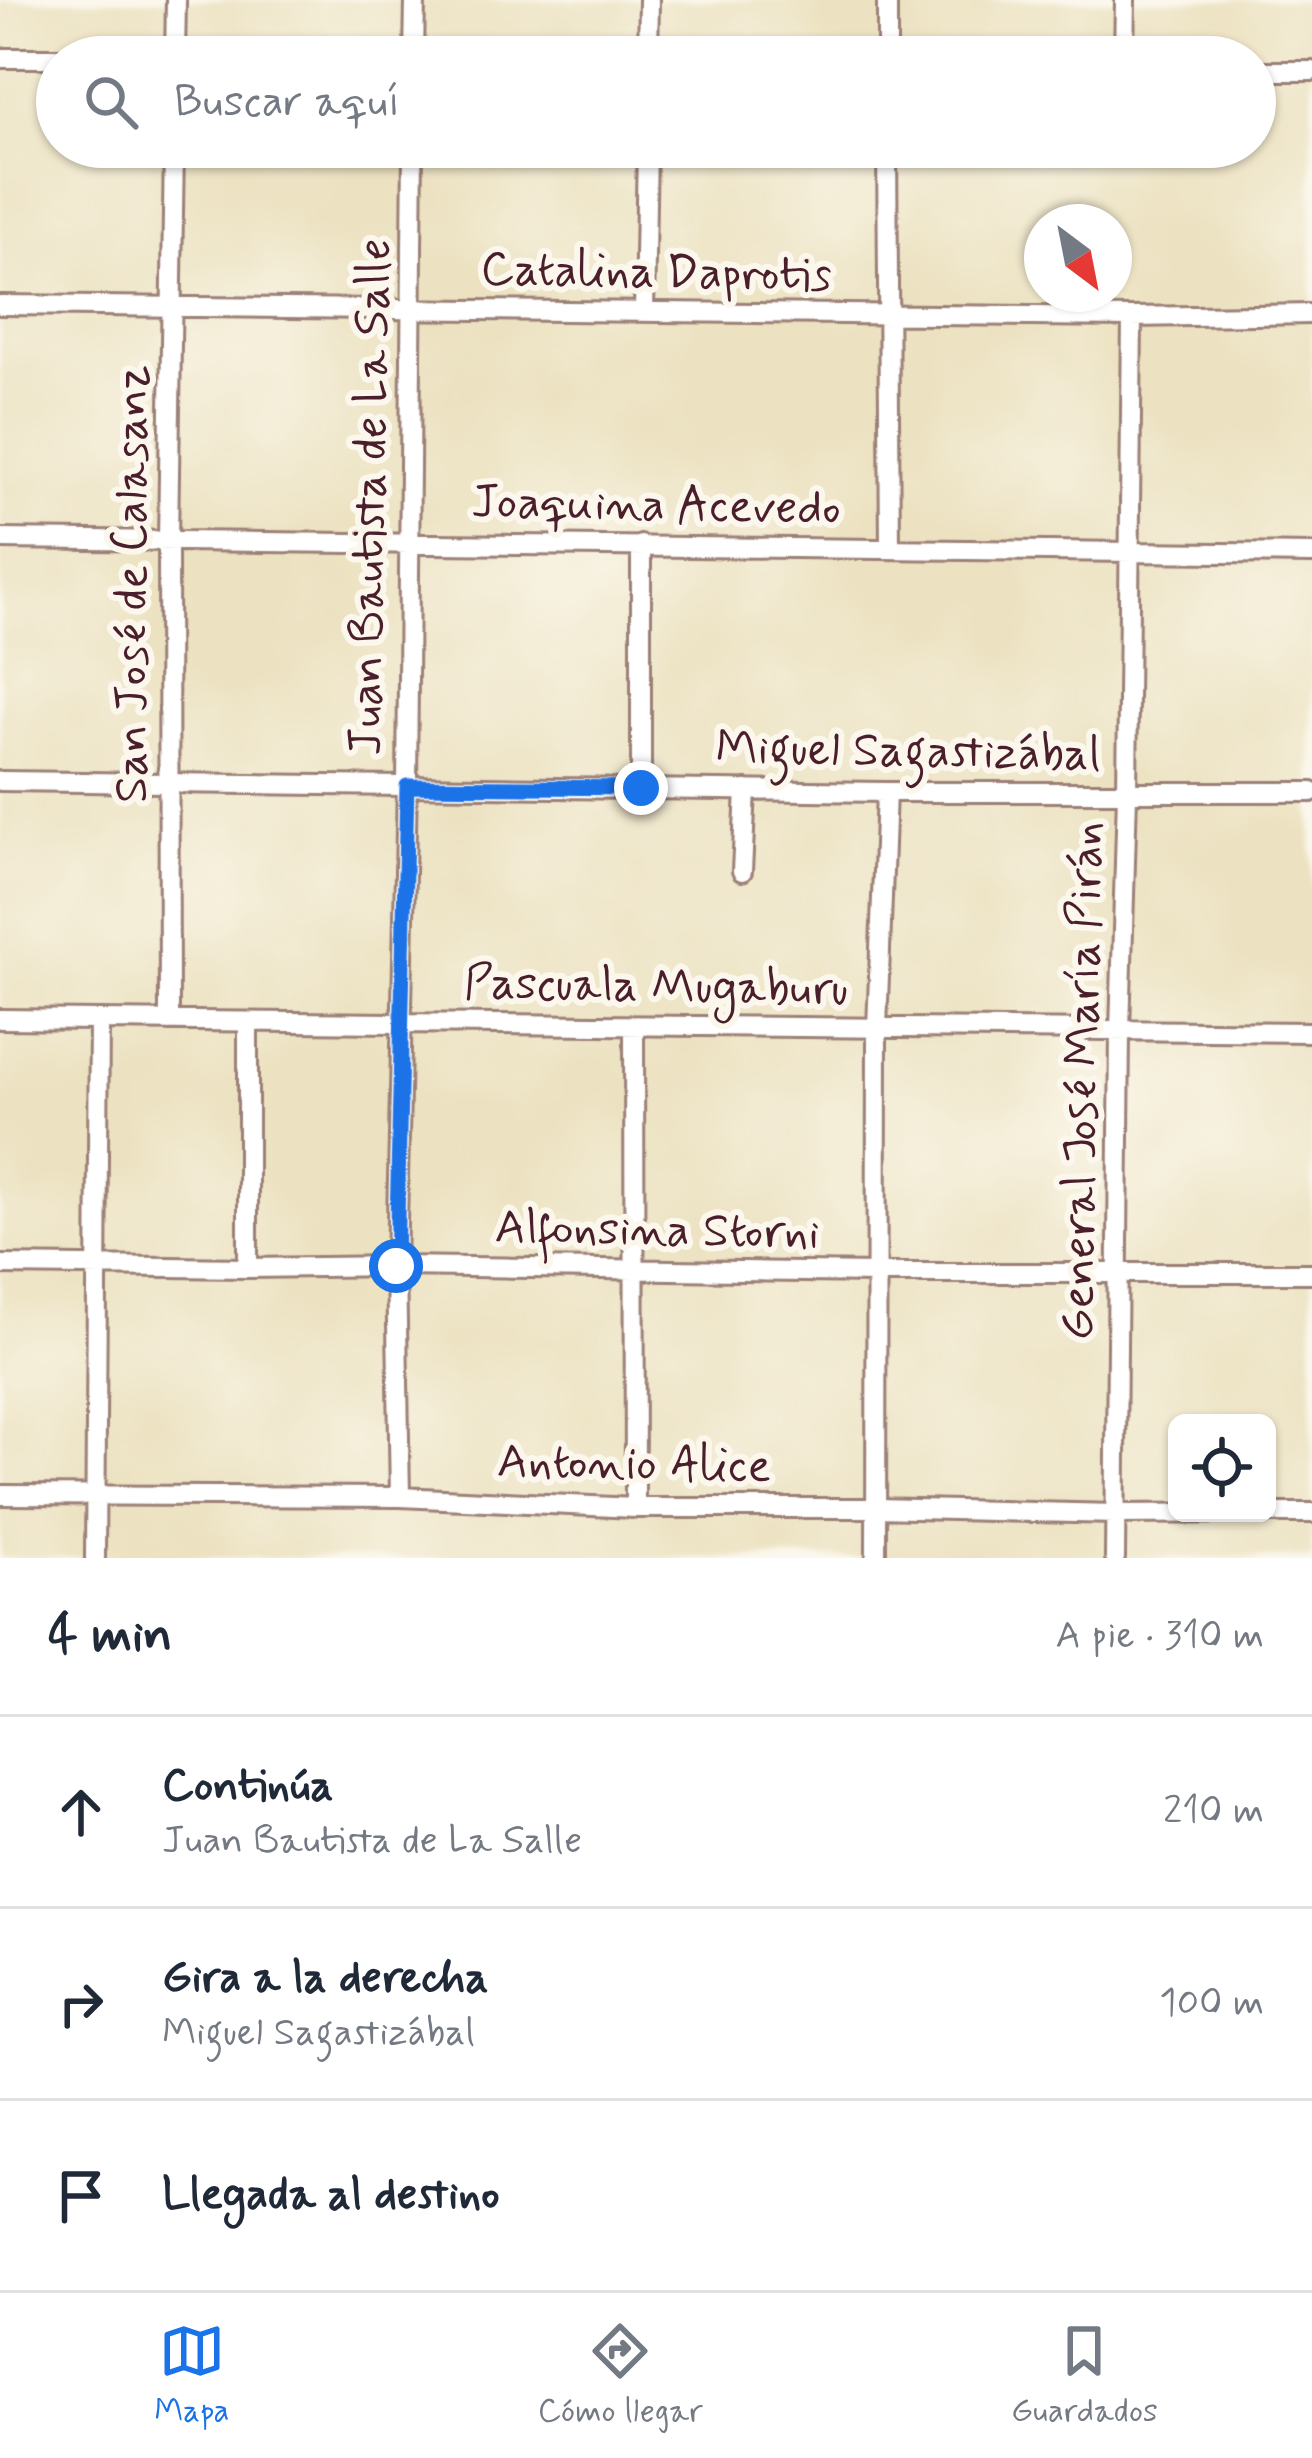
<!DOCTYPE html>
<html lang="es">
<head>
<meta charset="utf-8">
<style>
	body { margin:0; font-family:Mynerve,sans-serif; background:#f2f2f3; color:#1f2937 }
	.controls { position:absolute; right:36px; bottom:36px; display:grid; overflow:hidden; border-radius:18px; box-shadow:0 3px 9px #0004 }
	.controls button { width:108px; height:108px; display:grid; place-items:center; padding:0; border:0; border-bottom:3px solid #e0e1e3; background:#fff; color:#1f2937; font:60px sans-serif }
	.compass { position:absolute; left:1024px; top:204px; width:108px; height:108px; border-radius:50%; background:#fff; box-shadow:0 3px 9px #0004; rotate:148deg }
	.stop { position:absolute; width:36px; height:36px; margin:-27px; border:9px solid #1a73e8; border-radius:50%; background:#fff }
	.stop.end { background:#1a73e8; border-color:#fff; box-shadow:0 3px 12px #0008 }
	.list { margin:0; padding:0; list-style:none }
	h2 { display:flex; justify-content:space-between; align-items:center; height:156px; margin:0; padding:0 48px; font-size:51px }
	h2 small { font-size:39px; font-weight:400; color:#747a83 }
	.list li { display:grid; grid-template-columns:78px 1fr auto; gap:36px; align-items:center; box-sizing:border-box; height:192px; padding:0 48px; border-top:3px solid #e0e1e3 }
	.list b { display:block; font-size:45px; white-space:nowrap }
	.list p { margin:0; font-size:39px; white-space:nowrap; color:#747a83 }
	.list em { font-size:39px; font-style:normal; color:#747a83 }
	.icon { flex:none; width:66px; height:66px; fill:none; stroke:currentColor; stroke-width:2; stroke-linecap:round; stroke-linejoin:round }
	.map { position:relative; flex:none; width:1312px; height:1558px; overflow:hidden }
	.search { position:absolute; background:#fff; box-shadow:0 3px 9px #0004; left:36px; right:36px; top:36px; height:132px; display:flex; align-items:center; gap:30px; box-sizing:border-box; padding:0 42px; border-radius:66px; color:#747a83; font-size:45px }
	.sheet { height:732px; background:#fff }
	nav { display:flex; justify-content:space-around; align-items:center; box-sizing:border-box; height:168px; border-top:3px solid #e0e1e3; background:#fff; font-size:33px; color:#747a83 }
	nav a { display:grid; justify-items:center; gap:6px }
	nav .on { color:#1a73e8 }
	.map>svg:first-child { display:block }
</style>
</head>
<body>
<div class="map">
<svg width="1312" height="1558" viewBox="0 0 1312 1558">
	<rect width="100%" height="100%" fill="#fbf7ec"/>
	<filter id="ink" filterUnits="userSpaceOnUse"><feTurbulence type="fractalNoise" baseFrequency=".00833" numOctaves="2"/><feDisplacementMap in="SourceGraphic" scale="24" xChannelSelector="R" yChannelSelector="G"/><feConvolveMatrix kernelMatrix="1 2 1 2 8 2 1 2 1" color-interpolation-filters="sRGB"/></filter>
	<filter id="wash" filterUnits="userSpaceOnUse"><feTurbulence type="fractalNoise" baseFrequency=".004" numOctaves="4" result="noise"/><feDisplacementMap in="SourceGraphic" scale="48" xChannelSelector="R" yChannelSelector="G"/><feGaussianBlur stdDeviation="2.7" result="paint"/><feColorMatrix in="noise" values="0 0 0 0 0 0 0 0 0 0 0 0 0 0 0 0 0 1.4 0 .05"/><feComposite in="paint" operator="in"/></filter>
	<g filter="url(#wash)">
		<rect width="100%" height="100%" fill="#ece2c1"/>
	</g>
	<g filter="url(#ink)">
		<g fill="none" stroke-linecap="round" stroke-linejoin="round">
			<!-- minor casing -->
			<g stroke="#9b8076" stroke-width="24">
				<path id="minor" d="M175,57L176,0
					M414,57L415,0
					M648,57L649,0
					M887,57V0
					M1124,57L1125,0
					M0,58H57
					M1255,71H1312
					M887,147L890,548
					M0,305L1132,317L1312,314
					M644,312L647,147
					M0,539L1312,554
					M0,781L886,792H1312
					M641,788V545
					M742,871L746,790
					M0,1019L1312,1032
					M169,1021L168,540L174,147
					M634,1026L635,1508
					M0,1265L248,1268L396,1266L876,1273H1312
					M248,1268V1022
					M0,1495L400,1497L635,1508H876L1116,1514L1266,1513
					M400,1497L396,1266L407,786L413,147
					M1267,1513H1312
					M95,1558L99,1020
					M876,1558L877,1028L886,792
					M1115,1558L1120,1031L1127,794L1132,317"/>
			</g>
			<!-- minor -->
			<use href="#minor" stroke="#fff" stroke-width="18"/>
		</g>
	</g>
	<g fill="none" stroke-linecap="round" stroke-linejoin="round" filter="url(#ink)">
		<!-- route -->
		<path stroke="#1a73e8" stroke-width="15" d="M396,1266L407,786L641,788"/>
	</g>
	<g text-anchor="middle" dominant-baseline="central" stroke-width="12" stroke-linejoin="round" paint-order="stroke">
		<!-- street labels -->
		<g font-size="48" fill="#4a1f2b" stroke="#fbf7ec">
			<text transform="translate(656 273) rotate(1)">Catalina Daprotis</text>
			<text transform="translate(371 497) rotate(-89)">Juan Bautista de La Salle</text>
			<text transform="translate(656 506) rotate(1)">Joaquina Acevedo</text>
			<text transform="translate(132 584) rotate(-90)">San José de Calasanz</text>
			<text transform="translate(908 752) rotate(1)">Miguel Sagastizábal</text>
			<text transform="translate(656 987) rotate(1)">Pascuala Mugaburu</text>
			<text transform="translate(1083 1081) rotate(-89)">General José María Pirán</text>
			<text transform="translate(657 1231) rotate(1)">Alfonsina Storni</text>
			<text transform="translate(634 1465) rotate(1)">Antonio Alice</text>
		</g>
	</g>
</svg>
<div class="controls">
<button><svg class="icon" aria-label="locate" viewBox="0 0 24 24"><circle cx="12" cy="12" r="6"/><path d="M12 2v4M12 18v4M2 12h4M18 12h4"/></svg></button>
</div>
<svg class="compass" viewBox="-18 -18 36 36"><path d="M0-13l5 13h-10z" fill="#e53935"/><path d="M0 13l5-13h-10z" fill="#747a83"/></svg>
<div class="stop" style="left:396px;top:1266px"></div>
<div class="stop end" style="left:641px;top:788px"></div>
<div class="search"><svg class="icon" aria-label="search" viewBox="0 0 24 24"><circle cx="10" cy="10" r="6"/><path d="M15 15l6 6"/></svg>Buscar aquí</div>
</div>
<section class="sheet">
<h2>4 min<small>A pie · 310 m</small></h2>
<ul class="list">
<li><svg class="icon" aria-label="ahead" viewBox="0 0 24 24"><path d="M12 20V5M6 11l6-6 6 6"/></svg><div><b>Continúa</b><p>Juan Bautista de La Salle</p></div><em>210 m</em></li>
<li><svg class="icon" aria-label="right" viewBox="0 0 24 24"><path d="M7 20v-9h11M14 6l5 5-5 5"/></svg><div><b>Gira a la derecha</b><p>Miguel Sagastizábal</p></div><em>100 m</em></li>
<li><svg class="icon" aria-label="arrive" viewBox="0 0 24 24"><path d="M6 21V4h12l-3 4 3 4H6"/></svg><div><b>Llegada al destino</b></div></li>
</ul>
</section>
<nav>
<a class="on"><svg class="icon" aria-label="map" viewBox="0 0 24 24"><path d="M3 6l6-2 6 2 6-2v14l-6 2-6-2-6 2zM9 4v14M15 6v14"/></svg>Mapa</a>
<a><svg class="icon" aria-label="directions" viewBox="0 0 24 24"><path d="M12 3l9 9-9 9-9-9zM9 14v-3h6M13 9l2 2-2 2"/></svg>Cómo llegar</a>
<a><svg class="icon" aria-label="saved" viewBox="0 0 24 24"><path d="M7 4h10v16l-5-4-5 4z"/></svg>Guardados</a>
</nav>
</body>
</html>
